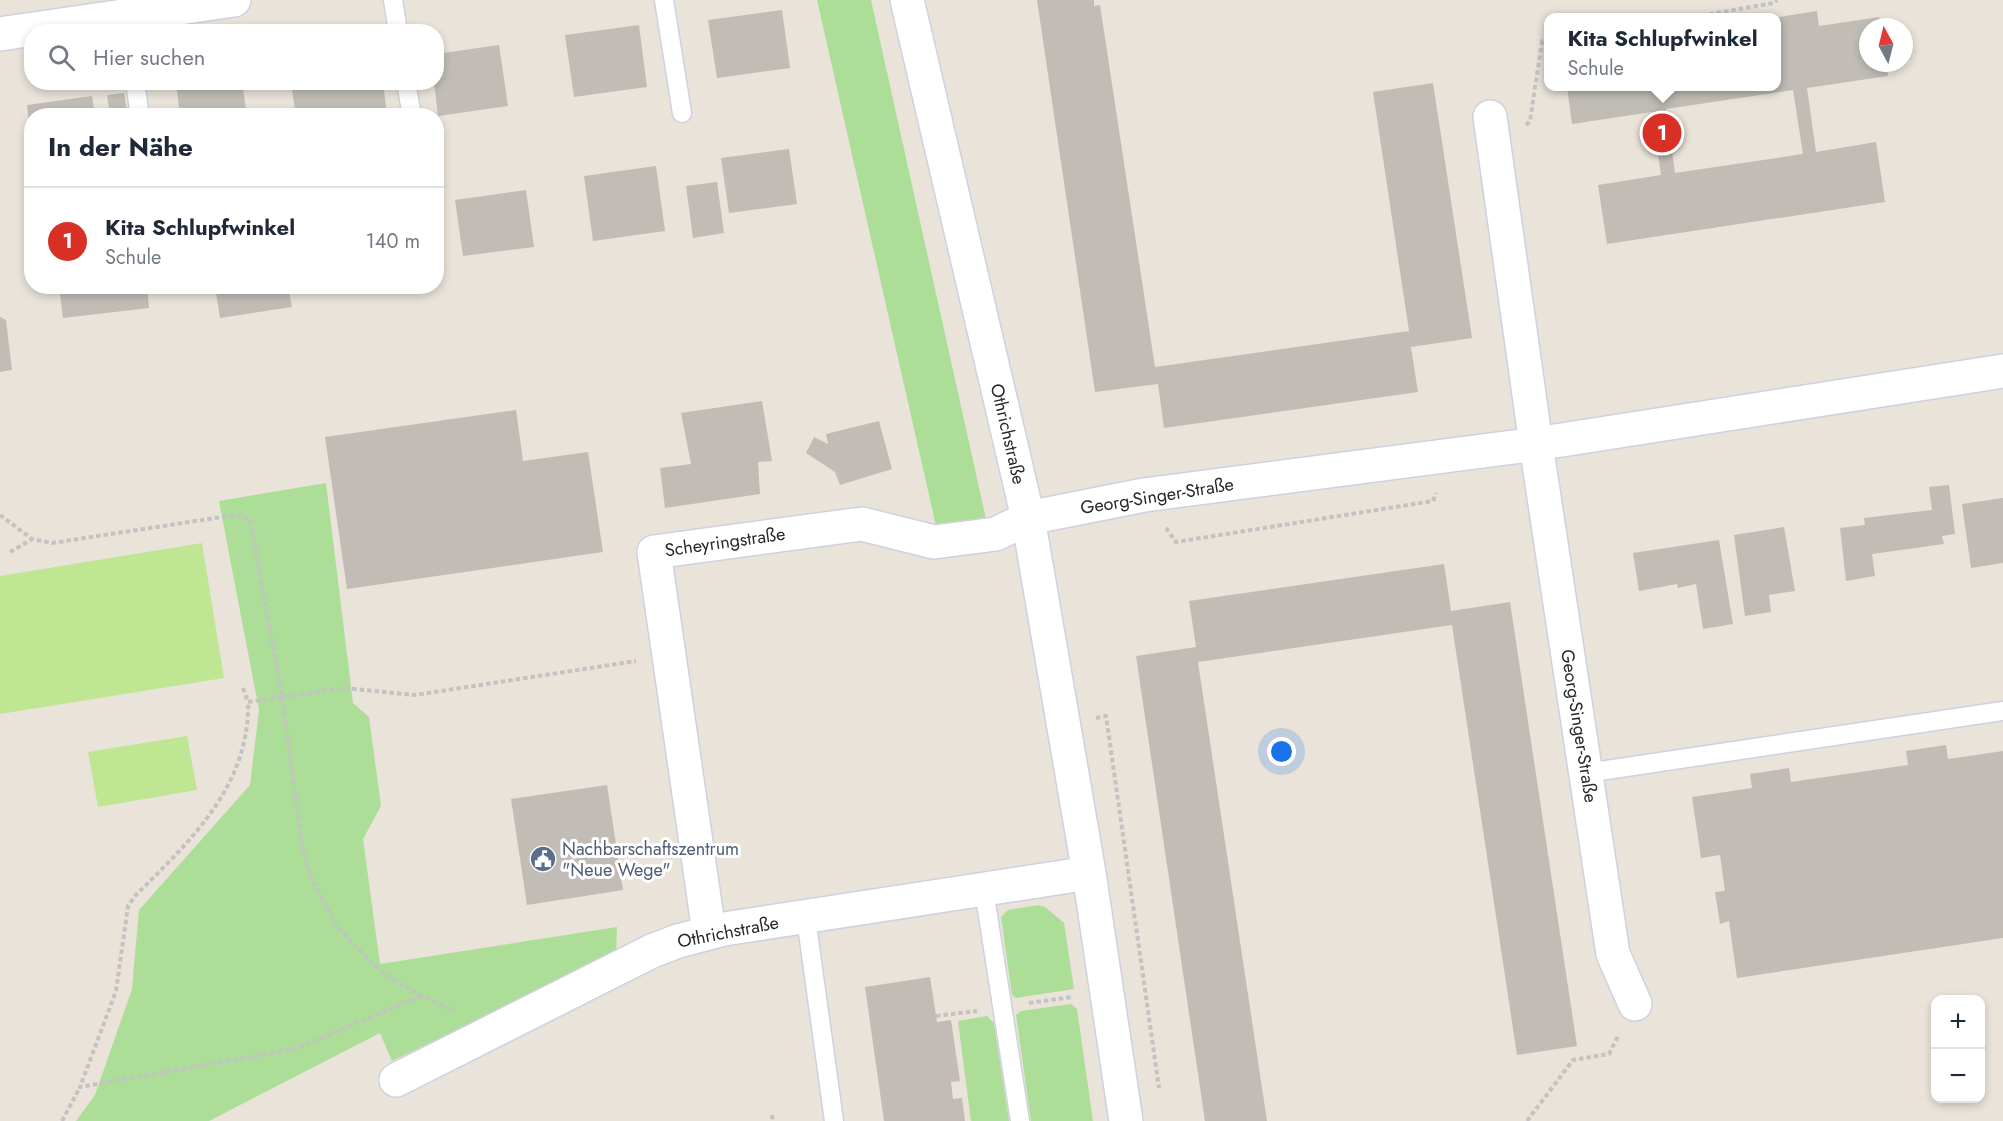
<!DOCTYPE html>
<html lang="de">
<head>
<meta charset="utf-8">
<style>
	body { margin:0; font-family:Jost,sans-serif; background:#f6f6f7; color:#1f2937 }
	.controls { position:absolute; right:18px; bottom:18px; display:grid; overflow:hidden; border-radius:12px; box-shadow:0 3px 9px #0003 }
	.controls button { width:54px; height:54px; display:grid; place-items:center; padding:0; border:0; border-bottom:2px solid #e0e1e3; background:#fff; color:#1f2937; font:30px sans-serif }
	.compass { position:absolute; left:1859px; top:18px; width:54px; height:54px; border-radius:50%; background:#fff; box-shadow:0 3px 9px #0003; rotate:353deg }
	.you { position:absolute; left:1282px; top:752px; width:21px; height:21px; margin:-15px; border:4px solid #fff; border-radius:50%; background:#1a73e8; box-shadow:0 0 0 9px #1a73e833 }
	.badge { display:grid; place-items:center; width:39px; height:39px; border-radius:50%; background:#d93025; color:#fff; font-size:20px; font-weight:700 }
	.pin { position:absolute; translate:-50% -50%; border:3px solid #fff; box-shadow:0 2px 6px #0006 }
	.popup { position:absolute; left:1544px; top:13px; width:237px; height:78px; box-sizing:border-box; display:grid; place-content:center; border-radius:12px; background:#fff; filter:drop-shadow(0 2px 4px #0005); font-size:20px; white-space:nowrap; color:#747a83 }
	.popup b { font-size:22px; color:#1f2937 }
	.popup::after { content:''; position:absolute; left:50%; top:100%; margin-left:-12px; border:12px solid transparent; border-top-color:#fff }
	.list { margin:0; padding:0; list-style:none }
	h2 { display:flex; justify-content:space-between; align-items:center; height:78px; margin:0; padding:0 24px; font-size:26px }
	h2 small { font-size:20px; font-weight:400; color:#747a83 }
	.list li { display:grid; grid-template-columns:39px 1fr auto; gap:18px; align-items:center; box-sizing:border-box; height:108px; padding:0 24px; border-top:2px solid #e0e1e3 }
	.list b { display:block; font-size:22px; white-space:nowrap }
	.list p { margin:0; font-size:20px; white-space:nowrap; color:#747a83 }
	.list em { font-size:20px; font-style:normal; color:#747a83 }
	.icon { flex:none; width:33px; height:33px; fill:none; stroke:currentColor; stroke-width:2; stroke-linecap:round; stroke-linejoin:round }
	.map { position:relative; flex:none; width:2003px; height:1121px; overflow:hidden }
	.search { position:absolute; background:#fff; box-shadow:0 3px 9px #0003; left:24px; top:24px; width:420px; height:66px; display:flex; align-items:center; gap:15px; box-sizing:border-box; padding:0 21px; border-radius:24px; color:#747a83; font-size:22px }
	.panel { position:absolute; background:#fff; box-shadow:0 3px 9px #0003; left:24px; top:108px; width:420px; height:186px; border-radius:24px }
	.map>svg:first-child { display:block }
</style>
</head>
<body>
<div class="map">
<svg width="2003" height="1121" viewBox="0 0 2003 1121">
	<rect width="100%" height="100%" fill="#e9e3d9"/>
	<!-- green -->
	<path fill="#acde97" d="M817,0H871L986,519L936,526Z
		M326,483L353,703L369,717L381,806L363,839L380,964L617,927L616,954L392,1061L380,1033L209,1121H76L95,1095L132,989L139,910L250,785L259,710L219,501Z
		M1038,905L1045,907L1064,923L1074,989L1016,998L1012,995L1001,917L1008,910Z
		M1071,1004L1077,1009L1093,1121H1031L1016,1015L1021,1011Z
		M987,1016L994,1023L1009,1121H971L958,1021Z"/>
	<!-- pitch -->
	<path fill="#bfe693" d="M202,543L224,678L0,714V576Z
		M187,736L197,790L98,807L88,752Z"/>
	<!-- building -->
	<path fill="#c1bdb6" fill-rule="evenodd" d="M1037,0H1094V6L1100,5L1155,367L1409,331L1373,92L1433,83L1472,338L1411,347L1418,392L1164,428L1158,384L1095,392Z
		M782,10L790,68L717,78L708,20Z
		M1817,11L1819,26L1879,17L1881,27H1868V63H1886L1888,76L1807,88L1816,152L1876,142L1885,202L1607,244L1598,185L1661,175L1652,112L1572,124L1567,87H1776V33L1781,32L1779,17ZM1793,90L1803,154L1675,173L1666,109Z
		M639,25L647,87L574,97L565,35Z
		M499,45L508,106L438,116L434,82H436V54Z
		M176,82H242L247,116H180Z
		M383,82L387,116H296L291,84Z
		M124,93L128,116H110L107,95Z
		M92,96L95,116H32L30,130L27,105Z
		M789,149L797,204L729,213L721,158Z
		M656,166L665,231L593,241L584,176Z
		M717,182L724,233L693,238L686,186Z
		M526,190L534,247L463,256L455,200Z
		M59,286H147L149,308L63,318Z
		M215,286H288L292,307L220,318Z
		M0,317L6,320L12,370L0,372Z
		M762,401L772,461L758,462L760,494L665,508L660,468L691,464L681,413Z
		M516,410L523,461L588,452L603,552L347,589L325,437Z
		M879,421L892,469L840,485L835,472L806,453L814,437L828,444L826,434Z
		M1949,485L1955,534L1942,536L1944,544L1872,554L1875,576L1846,581L1840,528L1865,525L1864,518L1932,510L1929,487Z
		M2003,498V563L1971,568L1962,504Z
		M1784,527L1795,591L1769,595L1771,612L1745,616L1734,535Z
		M1719,540L1733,624L1703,629L1696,584L1678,588L1677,584L1639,591L1633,553Z
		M1444,564L1451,611L1510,602L1577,1046L1517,1055L1452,625L1198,662L1267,1121H1205L1136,656L1196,647L1189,601Z
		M1946,745L1948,759L2003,751V938L1737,978L1729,921L1720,924L1715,892L1725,891L1720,855L1701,858L1692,797L1752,788L1750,774L1789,768L1791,782L1908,765L1906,751Z
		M607,785L623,890L527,905L511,799Z
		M930,977L937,1022L951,1020L960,1081L951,1082L953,1099L962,1098L965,1121H884L865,987Z"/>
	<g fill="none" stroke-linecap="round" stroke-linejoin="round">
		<!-- service casing -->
		<g stroke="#ced1e0" stroke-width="21">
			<path id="service" d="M393,0L398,32
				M664,0L682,113
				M135,82L140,116
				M406,82L412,116
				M1586,773L2003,711
				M984,890L1020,1121
				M806,918L834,1121"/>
		</g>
		<!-- minor casing -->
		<g stroke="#ced1e0" stroke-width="36">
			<path id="minor" d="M907,0L1028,518L1089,873L1126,1121
				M0,34L234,0
				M1490,117L1536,444L1613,954L1635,1004
				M709,932L654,552L862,524L934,542L996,534L1028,518L1144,495L1536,444L2003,371
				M396,1080L652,951L678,941L724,929L1089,873"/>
		</g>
		<!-- path -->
		<path stroke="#c3c3c3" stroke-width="4" stroke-dasharray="4.5 3" stroke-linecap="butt" d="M1687,18L1774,3L1777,0
			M1526,125L1530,121L1542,41L1548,40
			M0,515L32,539L52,543L235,515L250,519L282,697L302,846L312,880L338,928L373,964L398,983L454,1011
			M1166,528L1176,542L1433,501L1436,493
			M10,552L31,540
			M243,688L248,702
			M1096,718L1106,716L1159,1088
			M421,996L295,1049L80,1087L116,991L128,906L135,896C190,841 250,786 248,702L344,688L415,695L636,661
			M1029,1003L1072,997
			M936,1016L977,1011
			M772,1115L773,1121
			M62,1121L80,1087
			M1527,1121L1573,1060L1609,1054L1619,1034"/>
		<!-- service -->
		<use href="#service" stroke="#fff" stroke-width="18"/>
		<!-- minor -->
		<use href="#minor" stroke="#fff" stroke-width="33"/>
	</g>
	<!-- icons -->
	<defs>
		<g id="civic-disc" transform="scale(1.35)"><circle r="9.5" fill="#5c6f8a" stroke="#fff"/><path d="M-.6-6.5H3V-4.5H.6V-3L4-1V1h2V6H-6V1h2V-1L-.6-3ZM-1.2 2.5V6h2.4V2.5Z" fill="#fff"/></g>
	</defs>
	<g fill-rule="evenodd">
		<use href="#civic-disc" x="543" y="859"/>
	</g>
	<g text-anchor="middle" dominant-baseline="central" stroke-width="6" stroke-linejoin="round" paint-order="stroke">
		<!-- street labels -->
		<g font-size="18" fill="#272727" stroke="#fff">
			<text transform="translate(1008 434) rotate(77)">Othrichstraße</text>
			<text transform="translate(1157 496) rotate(-9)">Georg-Singer-Straße</text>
			<text transform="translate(725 542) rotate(-8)">Scheyringstraße</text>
			<text transform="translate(1579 726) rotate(81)">Georg-Singer-Straße</text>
			<text transform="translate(728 932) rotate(-11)">Othrichstraße</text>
		</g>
		<!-- service labels -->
		<g font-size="18" fill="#4e5e75" stroke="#fff" text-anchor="start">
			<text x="562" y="849">Nachbarschaftszentrum<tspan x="562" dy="21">"Neue Wege"</tspan></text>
		</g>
	</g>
</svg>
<div class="controls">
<button>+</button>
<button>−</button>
</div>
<svg class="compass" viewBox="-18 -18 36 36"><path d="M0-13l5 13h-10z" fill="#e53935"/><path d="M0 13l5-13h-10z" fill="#747a83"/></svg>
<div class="you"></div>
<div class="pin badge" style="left:1662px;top:133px">1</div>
<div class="popup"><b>Kita Schlupfwinkel</b>Schule</div>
<div class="search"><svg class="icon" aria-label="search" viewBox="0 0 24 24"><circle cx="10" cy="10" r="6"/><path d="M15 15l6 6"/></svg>Hier suchen</div>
<section class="panel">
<h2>In der Nähe<small></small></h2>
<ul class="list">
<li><span class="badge">1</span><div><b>Kita Schlupfwinkel</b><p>Schule</p></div><em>140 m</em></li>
</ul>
</section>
</div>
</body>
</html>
